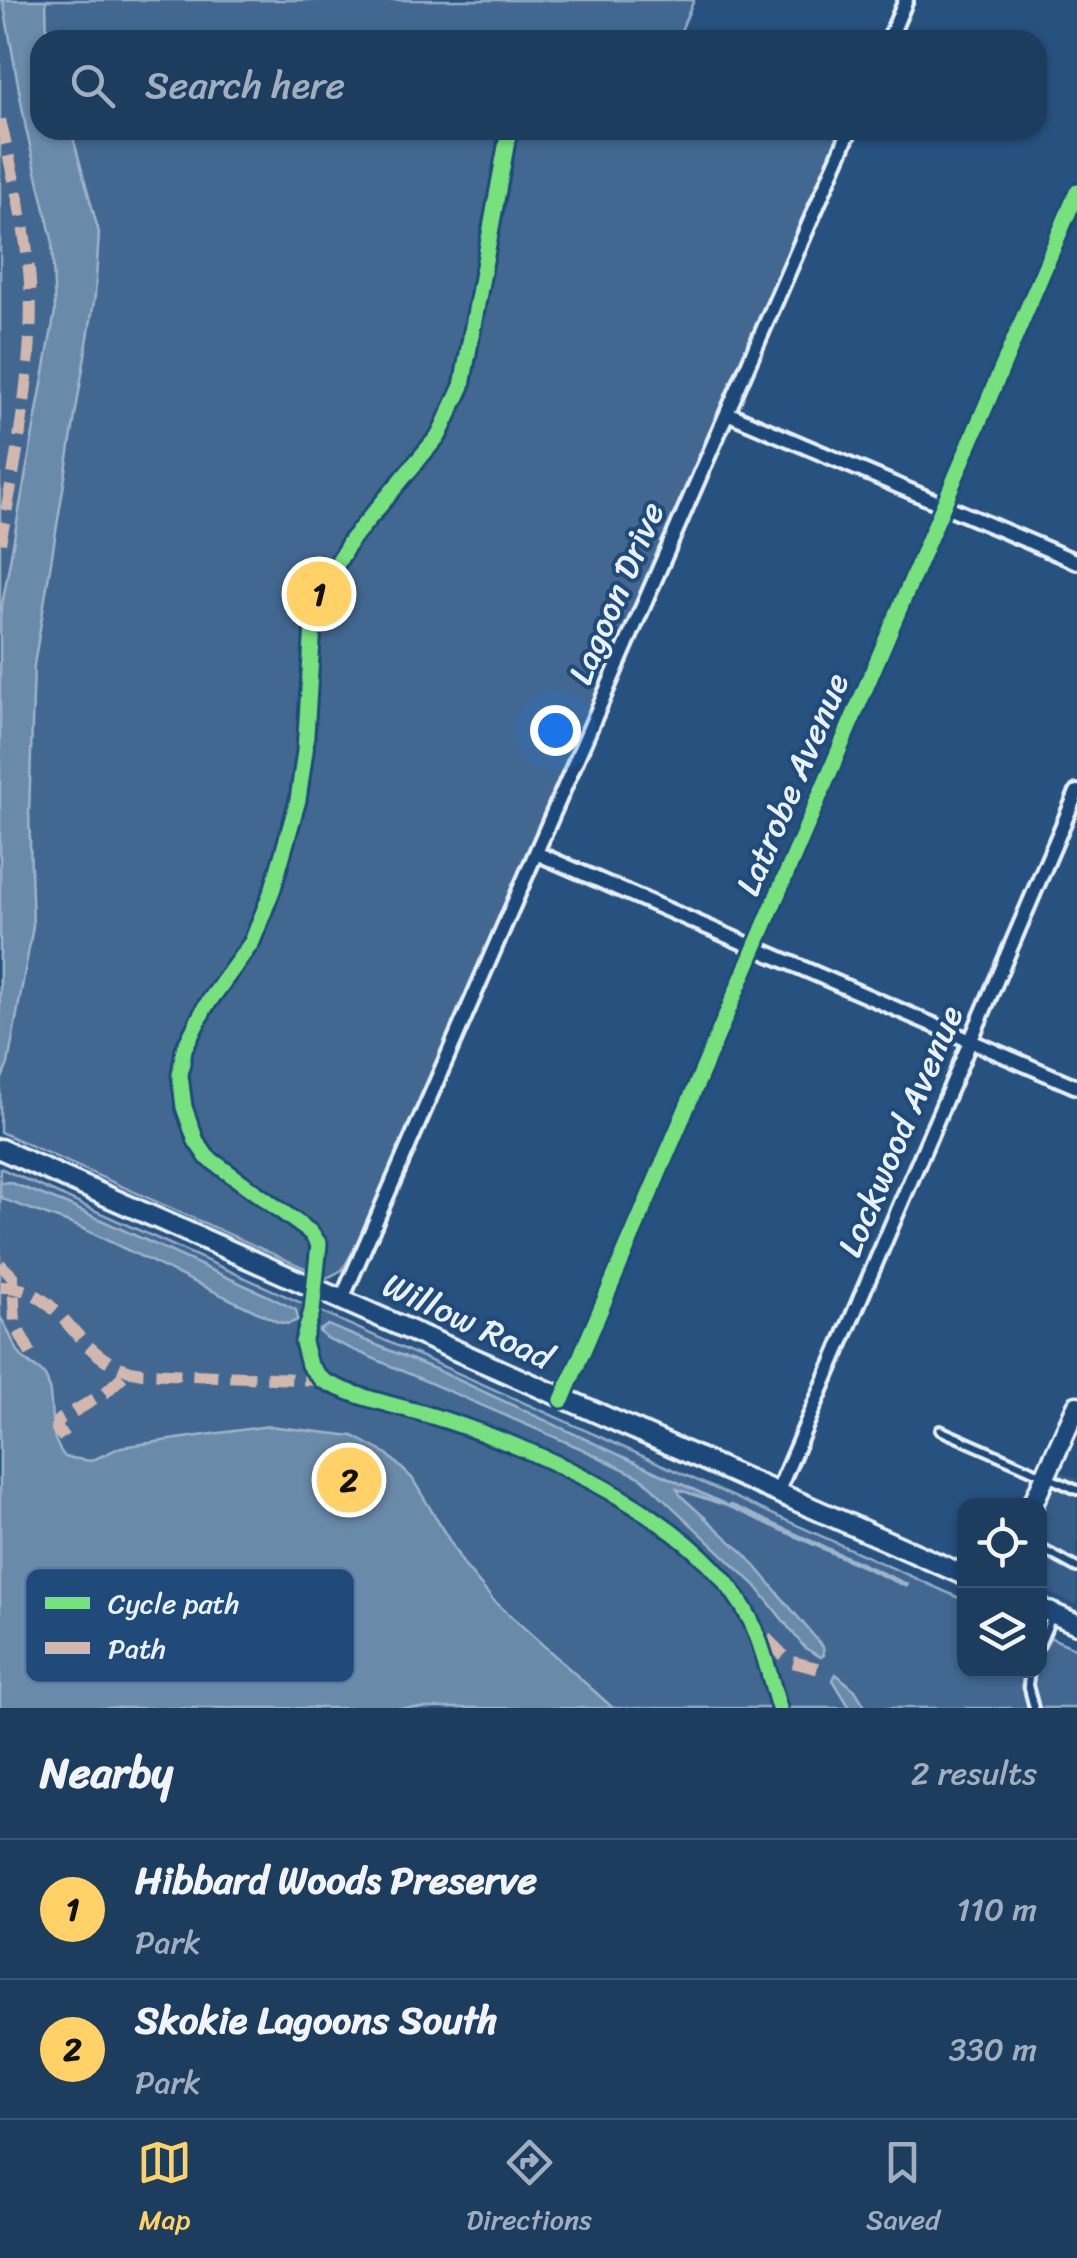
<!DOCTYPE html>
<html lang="en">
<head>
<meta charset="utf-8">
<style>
	body { margin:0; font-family:Sriracha,sans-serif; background:#2a4868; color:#f1f3f6 }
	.controls { position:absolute; right:30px; bottom:30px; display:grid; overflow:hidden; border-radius:20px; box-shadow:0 2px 8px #0004 }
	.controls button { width:90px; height:90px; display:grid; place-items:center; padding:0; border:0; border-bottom:2px solid #3b5674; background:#1d3d5f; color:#f1f3f6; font:50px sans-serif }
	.you { position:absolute; left:555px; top:730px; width:35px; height:35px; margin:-25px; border:8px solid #fff; border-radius:50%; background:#1a73e8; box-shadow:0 0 0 15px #1a73e833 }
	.badge { display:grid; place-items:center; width:65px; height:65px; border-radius:50%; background:#ffd166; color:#111; font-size:32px; font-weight:700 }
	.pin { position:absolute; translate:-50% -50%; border:5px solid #fff; box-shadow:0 2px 10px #0006 }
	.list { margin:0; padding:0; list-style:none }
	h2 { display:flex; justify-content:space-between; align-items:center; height:130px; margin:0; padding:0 40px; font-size:42px }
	h2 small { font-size:32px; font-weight:400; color:#a0aebd }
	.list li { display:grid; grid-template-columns:65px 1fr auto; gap:30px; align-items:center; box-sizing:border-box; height:140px; padding:0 40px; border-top:2px solid #3b5674 }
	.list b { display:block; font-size:38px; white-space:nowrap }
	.list p { margin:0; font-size:32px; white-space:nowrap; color:#a0aebd }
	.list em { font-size:32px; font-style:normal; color:#a0aebd }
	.icon { flex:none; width:55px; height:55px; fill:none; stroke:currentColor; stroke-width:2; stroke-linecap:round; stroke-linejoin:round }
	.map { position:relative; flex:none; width:1077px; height:1708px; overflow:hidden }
	.search { position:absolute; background:#1d3d5f; box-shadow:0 2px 8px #0004; left:30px; right:30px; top:30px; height:110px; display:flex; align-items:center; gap:25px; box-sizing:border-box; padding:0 35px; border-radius:30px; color:#a0aebd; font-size:38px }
	.sheet { height:410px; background:#1d3d5f }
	nav { display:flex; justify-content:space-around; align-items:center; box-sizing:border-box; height:140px; border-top:2px solid #3b5674; background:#1d3d5f; font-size:28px; color:#a0aebd }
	nav a { display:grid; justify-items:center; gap:5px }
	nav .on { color:#ffd166 }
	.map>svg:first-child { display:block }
</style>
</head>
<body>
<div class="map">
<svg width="1077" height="1708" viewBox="0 0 1077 1708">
	<rect width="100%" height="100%" fill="#27517f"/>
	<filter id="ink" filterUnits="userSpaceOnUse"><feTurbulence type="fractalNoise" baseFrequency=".01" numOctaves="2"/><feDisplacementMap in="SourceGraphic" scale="20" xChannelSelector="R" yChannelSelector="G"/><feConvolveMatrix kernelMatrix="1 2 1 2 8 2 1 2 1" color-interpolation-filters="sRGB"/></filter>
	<g filter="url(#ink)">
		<!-- built -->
		<path fill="#355d88" d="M1039,1461L1077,1479V1605L1040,1589V1506H1019Z"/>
		<!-- green -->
		<path fill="#436891" stroke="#96acc4" stroke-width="2.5" d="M0,0H694L677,40H40V130H832L839,133L360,1240L342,1270L327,1278L0,1132Z
			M0,1168L964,1600V1670H1040V1633L1077,1649V1708H0Z"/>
		<!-- water -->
		<path fill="#6b8aaa" stroke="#9db3c9" stroke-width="2.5" d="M3,0H46L47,40H40V130H71L99,233L95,295L34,665L29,813L33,926L8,1064L0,1083V616L55,312L52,239L26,129Z
			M9,1182L66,1204L266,1295L296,1310L298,1320L288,1324L278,1322L77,1226L5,1200L0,1196V1183Z
			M0,1317C10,1330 13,1348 24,1359C32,1367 42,1368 47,1380C56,1406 45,1434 65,1457L91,1461L121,1447L269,1426L353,1436L387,1454L412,1478L464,1565L493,1600L613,1708H0Z
			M328,1325L437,1370L733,1508L677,1489L681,1496L746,1555L823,1647L824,1655L821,1657L805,1648L755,1585L642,1478L580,1448L326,1338L319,1331Z
			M836,1674L855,1690L866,1708H850L833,1680Z"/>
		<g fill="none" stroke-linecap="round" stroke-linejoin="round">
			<!-- stream -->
			<path stroke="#9db3c9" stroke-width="5" d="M731,1506L906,1585"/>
			<!-- lane casing -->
			<g stroke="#e8f1f8" stroke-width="14">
				<path id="lane" d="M940,1430L1077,1490
					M1040,1548L1077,1568
					M1040,1645L1053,1614
					M1030,1670L1028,1685L1034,1708"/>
			</g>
			<!-- street casing -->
			<g stroke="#e8f1f8" stroke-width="20">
				<path id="street" d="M889,40L906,0
					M727,413L1077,562
					M536,853L1077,1087
					M342,1299L850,130
					M562,1400L1077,192
					M777,1493L1077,792"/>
			</g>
			<!-- secondary casing -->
			<g stroke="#e8f1f8" stroke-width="25">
				<path id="secondary" d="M0,1149L964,1575
					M1032,1506L1077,1406
					M1040,1608L1077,1624"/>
			</g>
			<!-- lane -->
			<use href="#lane" stroke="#1f4a7a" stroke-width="6"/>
			<!-- street -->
			<use href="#street" stroke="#1f4a7a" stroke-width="12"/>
			<!-- secondary -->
			<use href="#secondary" stroke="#1f4a7a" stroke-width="18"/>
			<!-- quiet -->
			<path stroke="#d1b7ad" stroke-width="12" stroke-dasharray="25 12" stroke-linecap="butt" d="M0,120C12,170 24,219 29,270C37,349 16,464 0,543
				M0,1264L13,1277L15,1324L31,1354L29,1362
				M0,1287C67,1285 71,1364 142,1373L323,1380
				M64,1438L57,1429L58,1421L105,1393L128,1371
				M766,1638L789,1661L820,1669"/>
			<!-- cycleway casing -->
			<g stroke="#1f4a7a" stroke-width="21">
				<path id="cycleway" d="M509,130L462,386L439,435L351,540L322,589L313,625L305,751L298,800L273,888L252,942L205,1007L184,1049L180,1075L184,1107L196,1141L207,1157L310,1232L319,1244L312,1311L303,1342L309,1365L322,1380C357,1399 407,1407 445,1420C545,1453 702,1521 751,1621C764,1648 770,1679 779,1708
					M562,1400L1077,192"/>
			</g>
			<!-- cycleway -->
			<use href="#cycleway" stroke="#77e17e" stroke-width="15"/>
		</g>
	</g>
	<g text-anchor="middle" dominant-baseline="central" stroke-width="8" stroke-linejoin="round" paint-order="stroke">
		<!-- street labels -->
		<g font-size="35" fill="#e8f1f8" stroke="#1f4a7a">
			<text transform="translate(616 593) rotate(-67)">Lagoon Drive</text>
			<text transform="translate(792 784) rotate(-67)">Latrobe Avenue</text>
			<text transform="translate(900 1131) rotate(-67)">Lockwood Avenue</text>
			<text transform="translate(468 1321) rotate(25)">Willow Road</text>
		</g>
	</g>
	<!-- legend -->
	<rect x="25" y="1568" width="330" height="115" rx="15" fill="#1f4a7a" stroke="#5b7ca0" stroke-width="2.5"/>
	<rect x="45" y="1597" width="45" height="12" fill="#77e17e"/>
	<rect x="45" y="1642" width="45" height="12" fill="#d1b7ad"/>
	<g font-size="28" fill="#e8f1f8">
		<text x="108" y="1613">Cycle path</text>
		<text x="108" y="1658">Path</text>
	</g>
</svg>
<div class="controls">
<button><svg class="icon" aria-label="locate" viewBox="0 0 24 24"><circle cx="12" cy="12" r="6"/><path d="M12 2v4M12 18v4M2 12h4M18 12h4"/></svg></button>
<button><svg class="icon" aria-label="layers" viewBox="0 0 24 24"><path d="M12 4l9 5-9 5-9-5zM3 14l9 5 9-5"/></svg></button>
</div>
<div class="you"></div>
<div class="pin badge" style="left:319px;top:594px">1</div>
<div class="pin badge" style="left:349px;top:1480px">2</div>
<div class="search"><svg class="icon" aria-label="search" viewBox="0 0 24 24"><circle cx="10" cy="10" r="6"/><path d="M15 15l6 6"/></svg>Search here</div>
</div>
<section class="sheet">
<h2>Nearby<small>2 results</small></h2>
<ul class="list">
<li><span class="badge">1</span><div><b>Hibbard Woods Preserve</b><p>Park</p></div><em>110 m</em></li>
<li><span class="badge">2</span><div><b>Skokie Lagoons South</b><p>Park</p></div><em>330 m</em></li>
</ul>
</section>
<nav>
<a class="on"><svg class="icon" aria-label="map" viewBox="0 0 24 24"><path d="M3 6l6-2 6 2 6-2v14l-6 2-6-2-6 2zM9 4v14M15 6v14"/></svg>Map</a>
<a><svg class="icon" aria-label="directions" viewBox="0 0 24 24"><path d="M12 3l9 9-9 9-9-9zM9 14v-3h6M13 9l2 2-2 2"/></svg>Directions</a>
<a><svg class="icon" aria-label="saved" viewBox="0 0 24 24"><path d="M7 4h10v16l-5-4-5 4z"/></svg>Saved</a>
</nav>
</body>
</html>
